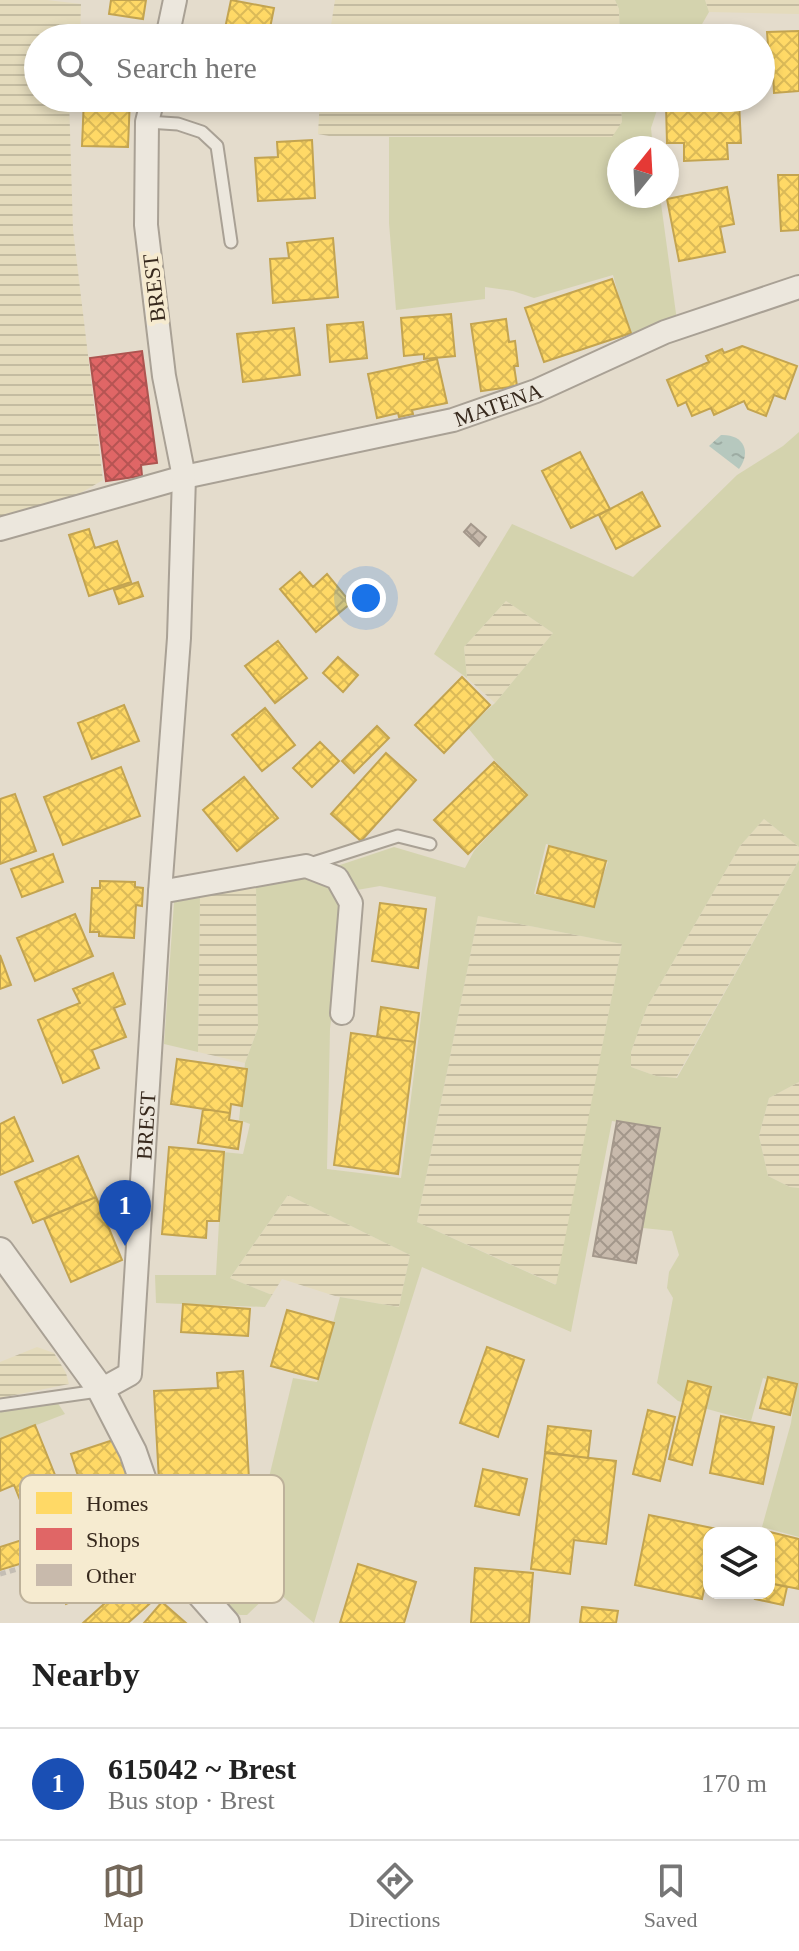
<!DOCTYPE html>
<html lang="en">
<head>
<meta charset="utf-8">
<style>
	body { margin:0; font-family:Georgia,serif; background:#f6f6f6; color:#222 }
	.controls { position:absolute; right:24px; bottom:24px; display:grid; overflow:hidden; border-radius:16px; box-shadow:0 4px 12px #0003 }
	.controls button { width:72px; height:72px; display:grid; place-items:center; padding:0; border:0; border-bottom:2px solid #e0e0e0; background:#fff; color:#222; font:40px sans-serif }
	.compass { position:absolute; left:607px; top:136px; width:72px; height:72px; border-radius:50%; background:#fff; box-shadow:0 4px 12px #0003; rotate:18deg }
	.you { position:absolute; left:366px; top:598px; width:28px; height:28px; margin:-20px; border:6px solid #fff; border-radius:50%; background:#1a73e8; box-shadow:0 0 0 12px #1a73e833 }
	.badge { display:grid; place-items:center; width:52px; height:52px; border-radius:50%; background:#74685a; color:#fff; font-size:26px; font-weight:700 }
	.pin { position:absolute; translate:-50% -66px; filter:drop-shadow(0 2px 4px #0008) }
	.pin::after { content:''; position:absolute; top:42px; width:28px; height:24px; background:inherit; clip-path:polygon(0 0,100% 0,50% 100%) }
	.list { margin:0; padding:0; list-style:none }
	h2 { display:flex; justify-content:space-between; align-items:center; height:104px; margin:0; padding:0 32px; font-size:34px }
	h2 small { font-size:26px; font-weight:400; color:#767676 }
	.list li { display:grid; grid-template-columns:52px 1fr auto; gap:24px; align-items:center; box-sizing:border-box; height:112px; padding:0 32px; border-top:2px solid #e0e0e0 }
	.list b { display:block; font-size:30px; white-space:nowrap }
	.list p { margin:0; font-size:26px; white-space:nowrap; color:#767676 }
	.list em { font-size:26px; font-style:normal; color:#767676 }
	.icon { flex:none; width:44px; height:44px; fill:none; stroke:currentColor; stroke-width:2; stroke-linecap:round; stroke-linejoin:round }
	.map { position:relative; flex:none; width:799px; height:1623px; overflow:hidden }
	.search { position:absolute; background:#fff; box-shadow:0 4px 12px #0003; left:24px; right:24px; top:24px; height:88px; display:flex; align-items:center; gap:20px; box-sizing:border-box; padding:0 28px; border-radius:44px; color:#767676; font-size:30px }
	.sheet { height:216px; background:#fff }
	nav { display:flex; justify-content:space-around; align-items:center; box-sizing:border-box; height:112px; border-top:2px solid #e0e0e0; background:#fff; font-size:22px; color:#767676 }
	nav a { display:grid; justify-items:center; gap:4px }
	nav .on { color:#74685a }
	.map>svg:first-child { display:block }
</style>
</head>
<body>
<div class="map">
<svg width="799" height="1623" viewBox="0 0 799 1623">
	<defs>
		<pattern id="farmland-rules" width="6" height="5" patternUnits="userSpaceOnUse" patternTransform="scale(2)"><rect width="6" height="5" fill="#e4dbbc"/><path d="M0 2.5h6" fill="none" stroke="#c4bca1"/></pattern>
		<pattern id="water-ripples" width="26" height="14" patternUnits="userSpaceOnUse" patternTransform="scale(2)"><rect width="26" height="14" fill="#b6c8be"/><path d="M2 4q2-2 4 0t4 0M15 11q2-2 4 0t4 0" fill="none" stroke="#9daca3"/></pattern>
		<pattern id="homes-cross-hatch" width="8" height="8" patternUnits="userSpaceOnUse" patternTransform="scale(2)"><rect width="8" height="8" fill="#ffd966"/><path d="M0 0l8 8M0 8l8-8" fill="none" stroke="#dbba58"/></pattern>
		<pattern id="shops-cross-hatch" width="8" height="8" patternUnits="userSpaceOnUse" patternTransform="scale(2)"><rect width="8" height="8" fill="#e06666"/><path d="M0 0l8 8M0 8l8-8" fill="none" stroke="#b65453"/></pattern>
		<pattern id="building-cross-hatch" width="8" height="8" patternUnits="userSpaceOnUse" patternTransform="scale(2)"><rect width="8" height="8" fill="#c8baac"/><path d="M0 0l8 8M0 8l8-8" fill="none" stroke="#a3978b"/></pattern>
	</defs>
	<rect width="100%" height="100%" fill="#e4dccc"/>
	<!-- farmland -->
	<path fill="url(#farmland-rules)" d="M0,0H47L81,4L80,38H38V98H69L73,230L103,480L72,498L0,522Z
		M335,0H615L619,9L620,38H329Z
		M705,0H799V14L709,12Z
		M320,98H621L622,122L613,137L329,136L318,134Z
		M506,601L553,633L495,703L467,678L464,647Z
		M764,819L799,847V860L676,1078L656,1076L631,1067V1052L647,1007L740,846Z
		M256,885L258,1028L245,1063L198,1052L200,896Z
		M478,916L622,944L557,1285L417,1222Z
		M799,1082V1188L790,1187L768,1176L759,1136L769,1098Z
		M288,1195L410,1255L399,1307L335,1296L282,1279L272,1295L230,1278Z
		M37,1347L54,1353L66,1373L69,1384L0,1398V1362Z"/>
	<!-- grass -->
	<path fill="#d4d3ae" fill-rule="evenodd" d="M615,0H705L709,12L694,38H620L619,9Z
		M621,98H661L651,128L653,148H619V196H660L677,321L630,338L613,275L534,298L513,291L485,287V299L396,310L389,223V137H612L622,122Z
		M799,432V847L764,819L740,846L647,1007L631,1052V1067L656,1076L677,1078L799,860V1082L769,1098L759,1136L768,1176L790,1187L799,1188V1537L762,1527L791,1423L796,1388L763,1378L751,1421L678,1401L657,1383L673,1298L667,1288L669,1272L679,1255L672,1231L643,1228L658,1129L612,1121L571,1332L422,1267L372,1425L314,1623L274,1589L247,1615H240L229,1609L184,1549L164,1503L263,1502L293,1378L317,1382L340,1297L399,1307L410,1255L288,1195L230,1278L272,1295L265,1307L156,1303L155,1275H216L223,1152L243,1154L250,1124L239,1120L245,1063L258,1028L256,885L307,876L325,880L344,902L330,1029L327,1169L401,1178L436,897L380,886L357,890L331,868L394,847L465,868L474,851L525,797L468,728L495,703L553,633L506,601L464,647L467,678L434,654L512,524L633,577L737,475L783,446ZM546,844L608,862L592,907L534,894ZM478,916L622,944L556,1285L417,1222Z
		M200,896L198,1052L164,1044L174,902Z
		M57,1402L65,1414L0,1439V1411Z"/>
	<!-- water -->
	<path fill="url(#water-ripples)" d="M721,435C743,434 752,451 739,469L709,446Z"/>
	<!-- homes -->
	<path fill="url(#homes-cross-hatch)" stroke="#c3a450" stroke-width="2" d="M111,0H146L143,19L109,14Z
		M231,0L274,8L268,38H223Z
		M799,31V91L774,93L773,72L764,73L763,58H769L767,32Z
		M84,98H130L128,147L82,146Z
		M739,102L741,143H727L728,159L684,161V143H667L666,105Z
		M312,140L315,198L258,201L255,158L278,157L277,142Z
		M778,175H799V230L781,231Z
		M727,187L734,224L720,227L725,252L679,261L667,199Z
		M333,238L338,297L273,303L270,259L289,258L287,243Z
		M612,279L631,333L544,362L525,308Z
		M451,314L455,356L424,359V354L404,356L401,318Z
		M506,319L509,342L515,341L518,366H514L517,386L481,391L471,324Z
		M363,322L367,358L330,362L327,325Z
		M294,328L300,375L243,382L237,334Z
		M742,346L797,366L785,399L774,395L766,416L748,409L744,401L714,415L711,408L692,416L686,402L678,406L667,380L709,362L706,356L722,349L724,353Z
		M437,359L447,403L412,410L413,414L399,417L398,413L377,418L368,374Z
		M580,452L610,509L571,528L542,471Z
		M642,492L660,526L616,549L599,515Z
		M89,529L95,548L117,541L131,582L89,596L69,535Z
		M300,572L313,587L327,574L351,603L316,632L280,589Z
		M138,582L143,596L119,604L114,590Z
		M278,641L307,678L275,703L245,666Z
		M338,657L358,675L343,692L323,673Z
		M462,677L490,705L444,753L415,725Z
		M124,705L139,741L92,759L78,723Z
		M265,708L295,745L262,771L232,735Z
		M377,726L389,738L354,773L342,761Z
		M320,742L339,761L312,787L293,768Z
		M386,753L416,780L361,841L331,814Z
		M494,762L527,795L468,854L434,820Z
		M121,767L140,816L63,845L44,797Z
		M244,777L278,818L237,851L203,810Z
		M15,794L36,851L0,864V799Z
		M549,846L606,861L594,907L537,893Z
		M53,854L63,882L22,897L11,869Z
		M100,881L135,882V887L143,888L142,906L136,905L134,938L99,936V932H90L92,888H100Z
		M380,903L426,909L418,968L372,961Z
		M75,914L93,956L35,981L17,938Z
		M0,955L11,985L0,989Z
		M113,973L125,1004L114,1008L126,1037L92,1050L99,1068L63,1083L38,1020L80,1003L73,989Z
		M381,1007L419,1013L415,1042L377,1037Z
		M351,1033L415,1042L398,1174L334,1165Z
		M177,1059L247,1069L242,1106L231,1104L230,1113L171,1104Z
		M203,1109L230,1113L229,1120L242,1122L238,1149L198,1143Z
		M14,1117L33,1161L0,1175V1124Z
		M169,1147L224,1152L219,1221H207L206,1238L162,1234Z
		M78,1156L96,1197L33,1223L15,1182Z
		M96,1197L122,1260L71,1282L44,1219Z
		M183,1304L250,1309L248,1336L181,1332Z
		M287,1310L334,1323L318,1379L271,1366Z
		M487,1347L524,1360L498,1437L460,1423Z
		M243,1371L250,1497L222,1498L221,1477L159,1481L154,1391L218,1388L217,1373Z
		M768,1377L797,1384L790,1415L760,1408Z
		M688,1381L711,1387L692,1465L669,1459Z
		M648,1410L675,1417L660,1481L633,1474Z
		M721,1416L774,1427L763,1484L710,1473Z
		M35,1425L61,1490L22,1505L14,1485L0,1491V1439Z
		M548,1426L591,1431L588,1458L545,1452Z
		M116,1439L132,1486L86,1501L71,1454Z
		M545,1453L616,1461L606,1544L574,1540L570,1574L531,1569Z
		M483,1469L527,1479L519,1515L475,1506Z
		M649,1515L717,1529L716,1533H709V1566L702,1599L635,1585Z
		M770,1532L799,1539V1589L769,1583Z
		M22,1540L29,1561L0,1570V1547Z
		M103,1552L116,1582L66,1604L53,1574Z
		M358,1564L416,1582L404,1623H340Z
		M475,1568L533,1573L529,1623H471Z
		M135,1576L155,1599L128,1623H83Z
		M769,1583L787,1587L783,1605L755,1599L757,1593H769Z
		M162,1602L186,1623H144Z
		M582,1607L618,1611L616,1623H580Z"/>
	<!-- shops -->
	<path fill="url(#shops-cross-hatch)" stroke="#ad5450" stroke-width="2" d="M142,351L157,463L141,465L142,476L106,481L90,358Z"/>
	<!-- building -->
	<path fill="url(#building-cross-hatch)" stroke="#a4988b" stroke-width="2" d="M471,524L486,537L479,546L464,532Z
		M617,1121L660,1128L636,1263L593,1256Z"/>
	<g fill="none" stroke-linecap="round" stroke-linejoin="round">
		<!-- service casing -->
		<g stroke="#a9a195" stroke-width="15">
			<path id="service" d="M147,122L178,124L202,132L217,146L231,242
				M310,864L398,836L430,844
				M0,1405L98,1391"/>
		</g>
		<!-- minor casing -->
		<g stroke="#a9a195" stroke-width="26">
			<g id="minor">
				<path d="M167,38L175,0"/>
				<path id="s1" d="M0,529L184,477L453,420L536,391L665,332L799,287"/>
				<path d="M160,892L306,866L337,878L351,903L342,1013"/>
				<path id="s2" d="M101,1390L130,1374L160,892L179,638L184,477L164,376L146,225L147,122L153,98"/>
			</g>
		</g>
		<!-- tertiary casing -->
		<g stroke="#a9a195" stroke-width="30">
			<path id="tertiary" d="M0,1251L101,1390L133,1452L160,1530L195,1588L226,1623"/>
		</g>
		<!-- path -->
		<path stroke="#c4beb4" stroke-width="5" stroke-dasharray="6 4" stroke-linecap="butt" d="M0,1574L35,1564L54,1569L137,1538"/>
		<!-- service -->
		<use href="#service" stroke="#ece7dd" stroke-width="11"/>
		<!-- minor -->
		<use href="#minor" stroke="#ece7dd" stroke-width="22"/>
		<!-- tertiary -->
		<use href="#tertiary" stroke="#ece7dd" stroke-width="26"/>
	</g>
	<g text-anchor="middle" dominant-baseline="central" stroke-width="8" stroke-linejoin="round" paint-order="stroke">
		<!-- street labels -->
		<g font-size="22" fill="#37291d" stroke="#f6ebd0">
			<text transform="translate(154 288) rotate(-97)">BREST</text>
			<text stroke="none"><textPath href="#s1" startOffset="514">MATENA</textPath></text>
			<text stroke="none"><textPath href="#s2" startOffset="282">BREST</textPath></text>
		</g>
	</g>
	<!-- legend -->
	<rect x="20" y="1475" width="264" height="128" rx="12" fill="#f6ebd0" stroke="#bdb19a" stroke-width="2"/>
	<rect x="36" y="1492" width="36" height="22" fill="#ffd966"/>
	<rect x="36" y="1528" width="36" height="22" fill="#e06666"/>
	<rect x="36" y="1564" width="36" height="22" fill="#c8baac"/>
	<g font-size="22" fill="#37291d">
		<text x="86" y="1511">Homes</text>
		<text x="86" y="1547">Shops</text>
		<text x="86" y="1583">Other</text>
	</g>
</svg>
<div class="controls">
<button><svg class="icon" aria-label="layers" viewBox="0 0 24 24"><path d="M12 4l9 5-9 5-9-5zM3 14l9 5 9-5"/></svg></button>
</div>
<svg class="compass" viewBox="-18 -18 36 36"><path d="M0-13l5 13h-10z" fill="#e53935"/><path d="M0 13l5-13h-10z" fill="#767676"/></svg>
<div class="you"></div>
<div class="pin badge" style="left:125px;top:1246px;background:#1a4fb4">1</div>
<div class="search"><svg class="icon" aria-label="search" viewBox="0 0 24 24"><circle cx="10" cy="10" r="6"/><path d="M15 15l6 6"/></svg>Search here</div>
</div>
<section class="sheet">
<h2>Nearby<small></small></h2>
<ul class="list">
<li><span class="badge" style="background:#1a4fb4">1</span><div><b>615042 ~ Brest</b><p>Bus stop · Brest</p></div><em>170 m</em></li>
</ul>
</section>
<nav>
<a class="on"><svg class="icon" aria-label="map" viewBox="0 0 24 24"><path d="M3 6l6-2 6 2 6-2v14l-6 2-6-2-6 2zM9 4v14M15 6v14"/></svg>Map</a>
<a><svg class="icon" aria-label="directions" viewBox="0 0 24 24"><path d="M12 3l9 9-9 9-9-9zM9 14v-3h6M13 9l2 2-2 2"/></svg>Directions</a>
<a><svg class="icon" aria-label="saved" viewBox="0 0 24 24"><path d="M7 4h10v16l-5-4-5 4z"/></svg>Saved</a>
</nav>
</body>
</html>
